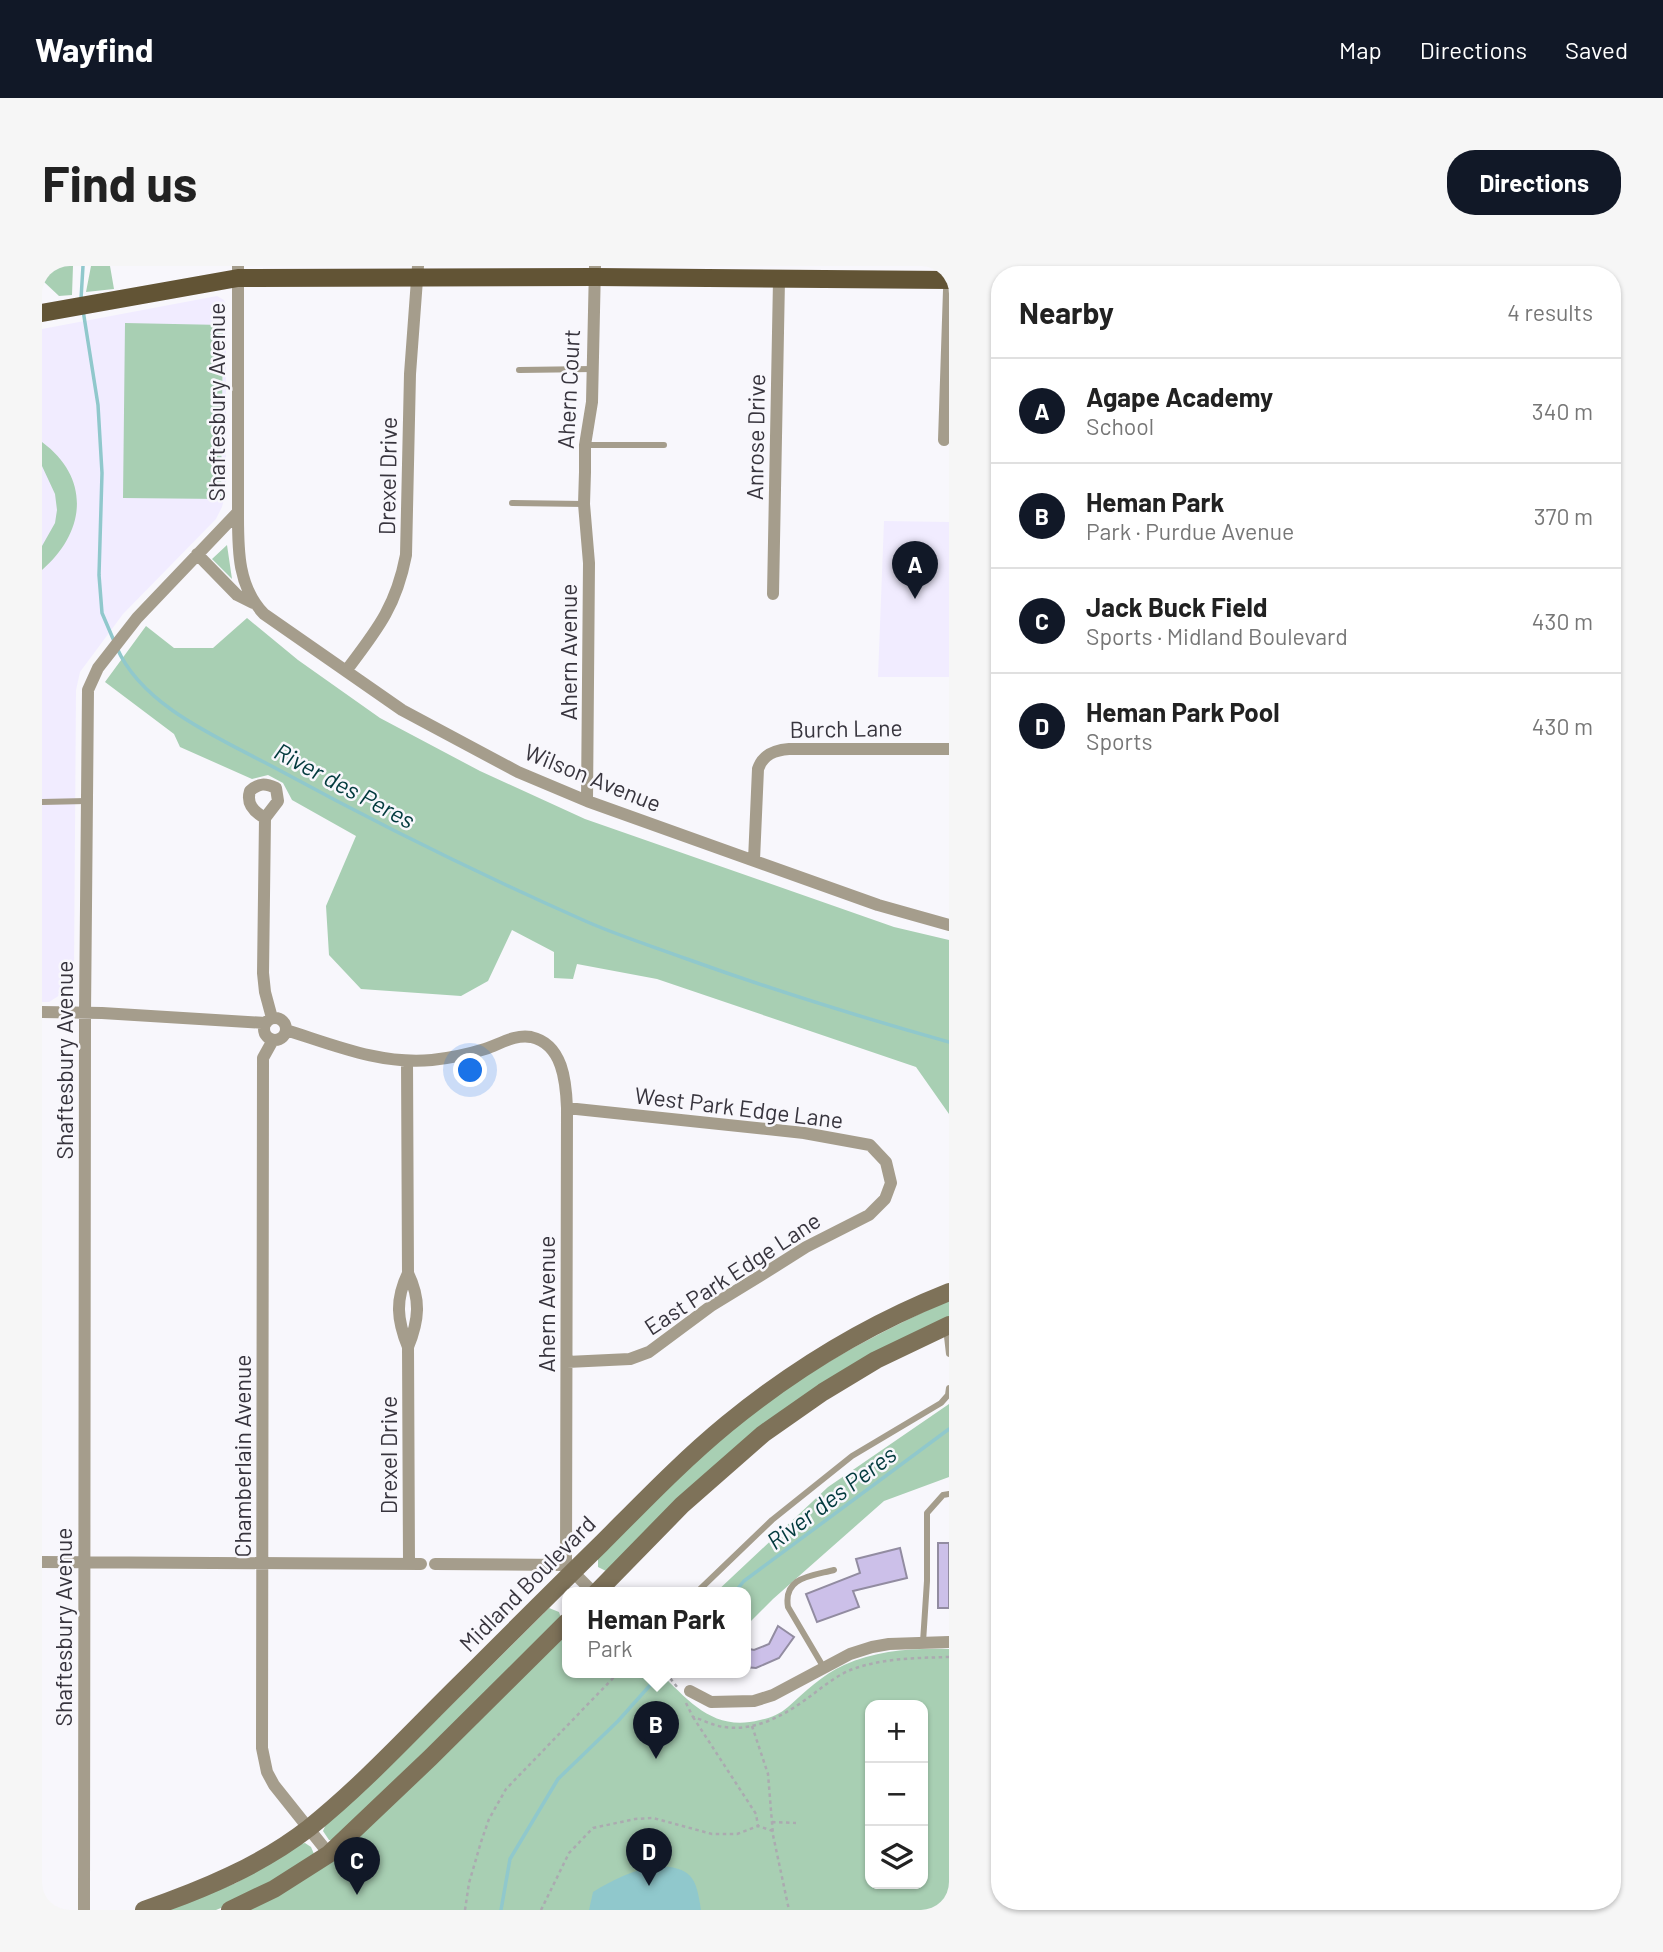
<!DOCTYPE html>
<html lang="en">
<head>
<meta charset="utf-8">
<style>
	body { margin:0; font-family:Barlow,sans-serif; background:#f6f6f6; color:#222 }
	.controls { position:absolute; right:21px; bottom:21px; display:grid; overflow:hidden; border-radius:14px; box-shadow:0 2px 5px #0004 }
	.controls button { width:63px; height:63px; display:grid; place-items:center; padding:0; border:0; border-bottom:2px solid #e0e0e0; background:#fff; color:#222; font:35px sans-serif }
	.you { position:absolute; left:429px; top:805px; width:24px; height:24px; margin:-18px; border:5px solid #fff; border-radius:50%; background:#1a73e8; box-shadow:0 0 0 10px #1a73e833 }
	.badge { display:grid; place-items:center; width:46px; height:46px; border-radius:50%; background:#111827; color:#fff; font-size:23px; font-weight:700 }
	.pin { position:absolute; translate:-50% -58px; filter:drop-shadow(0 2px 4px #0008) }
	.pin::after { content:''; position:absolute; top:37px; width:24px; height:21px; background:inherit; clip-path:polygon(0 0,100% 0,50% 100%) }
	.popup { position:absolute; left:520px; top:1321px; width:189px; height:91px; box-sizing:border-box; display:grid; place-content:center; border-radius:14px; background:#fff; filter:drop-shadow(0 2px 5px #0005); font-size:23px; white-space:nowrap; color:#767676 }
	.popup b { font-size:26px; color:#222 }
	.popup::after { content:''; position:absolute; left:50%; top:100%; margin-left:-14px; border:14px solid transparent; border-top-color:#fff }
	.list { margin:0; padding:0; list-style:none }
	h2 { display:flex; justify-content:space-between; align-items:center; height:91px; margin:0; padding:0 28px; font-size:30px }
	h2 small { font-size:23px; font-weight:400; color:#767676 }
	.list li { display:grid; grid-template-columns:46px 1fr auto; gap:21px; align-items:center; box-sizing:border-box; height:105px; padding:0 28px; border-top:2px solid #e0e0e0 }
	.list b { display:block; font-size:26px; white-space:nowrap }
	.list p { margin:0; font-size:23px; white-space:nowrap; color:#767676 }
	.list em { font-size:23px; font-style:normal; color:#767676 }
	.icon { flex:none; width:38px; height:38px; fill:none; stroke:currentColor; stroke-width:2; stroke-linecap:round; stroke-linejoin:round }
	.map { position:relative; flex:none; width:907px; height:1644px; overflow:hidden; border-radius:28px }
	header { display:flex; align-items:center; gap:42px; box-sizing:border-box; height:98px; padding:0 35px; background:#111827; color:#fff }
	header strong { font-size:33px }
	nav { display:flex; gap:38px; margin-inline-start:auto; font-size:24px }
	.intro { display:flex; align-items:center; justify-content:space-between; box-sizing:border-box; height:168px; padding:0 42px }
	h1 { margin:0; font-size:49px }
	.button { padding:18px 32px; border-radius:28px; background:#111827; color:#fff; font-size:24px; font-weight:700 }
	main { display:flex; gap:42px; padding:0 42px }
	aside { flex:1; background:#fff; border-radius:28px; box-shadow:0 2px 5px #0004 }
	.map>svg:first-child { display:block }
</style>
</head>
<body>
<header>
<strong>Wayfind</strong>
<nav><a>Map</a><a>Directions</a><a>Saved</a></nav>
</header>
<div class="intro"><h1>Find us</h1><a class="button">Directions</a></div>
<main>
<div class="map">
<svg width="907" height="1644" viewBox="0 0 907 1644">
	<rect width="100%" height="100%" fill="#f8f7fc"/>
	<!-- built -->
	<path fill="#f1ecff" d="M175,30L182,34L184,39V225L180,241L174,253L81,348L38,406L34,424L32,708L26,719L18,729L7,736H0V63Z
		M842,255L907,256V411H836Z"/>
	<!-- green -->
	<path fill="#a8cfb3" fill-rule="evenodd" d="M0,0H31L30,29L17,30L0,14Z
		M49,0H68L72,23L44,26Z
		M83,57L181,59L179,233L81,232Z
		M0,176C50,213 43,267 0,304V280L13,257L15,244L13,228L0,200Z
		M185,279L190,313L170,293Z
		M205,352L256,394L338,452L438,505L543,553L852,661L907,674V848L874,801L615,713L535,698L531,713L512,712V686L470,664L446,715L419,730L319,723L287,689L284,640L314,570L250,534L241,517L226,509L210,513L138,481L132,468L63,416L104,360L132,382H171Z
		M907,1034V1054L823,1094L566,1306L556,1301V1290C604,1244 651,1194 704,1152C766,1103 836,1067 907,1034Z
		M907,1138V1211L842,1235L731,1333L703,1361V1327H673L786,1221Z
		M507,1342L517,1346L519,1352L292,1574H287L281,1565L284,1558L387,1461Z
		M525,1368V1407H618C648,1436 672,1466 718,1454C728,1452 738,1448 746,1441C764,1425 780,1409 802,1399C836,1384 870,1382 907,1383V1644H207L311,1576ZM828,1439H881V1618H828Z
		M263,1577L269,1581L272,1588L208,1630L174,1644H125L194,1617L258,1578Z"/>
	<!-- water -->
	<path fill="#90c8cc" d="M614,1600C650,1601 654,1611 659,1644H547L551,1626C572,1613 589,1605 614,1600Z"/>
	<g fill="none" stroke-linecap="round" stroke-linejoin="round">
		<!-- stream -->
		<path stroke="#90c8cc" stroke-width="3.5" d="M39,33L41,0
			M41,44L56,139L60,207L57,309L60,347L72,375
			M75,382C101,442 182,474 237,504C336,558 437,608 541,654C574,669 610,680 645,693C731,724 818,751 907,776
			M692,1327L702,1315L907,1163
			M459,1644L468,1593L516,1513L576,1455L619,1407"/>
	</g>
	<!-- building -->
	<path fill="#ccc0e9" stroke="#928ca1" stroke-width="2" d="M896,1277H907V1342H896Z
		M858,1282L865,1312L811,1325L817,1341L775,1356L764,1328L818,1307L814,1293Z
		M736,1360L752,1371L737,1392L714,1402L703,1401V1382L712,1384L727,1378Z"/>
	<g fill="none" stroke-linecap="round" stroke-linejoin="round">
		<!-- path -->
		<path stroke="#abaab0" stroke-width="2.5" stroke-dasharray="3.5 3.5" stroke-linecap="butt" d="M624,1407L636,1422
			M644,1437L651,1451C661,1454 672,1460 682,1461C715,1466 746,1447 770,1429C783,1419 797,1408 811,1403C842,1392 874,1392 907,1391
			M651,1451L714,1548L716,1560L731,1565
			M710,1460L726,1508L731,1569L747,1644
			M730,1556L754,1557
			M423,1644L427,1617L439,1576L447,1553L464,1523L576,1407
			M499,1644L527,1587L551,1562L593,1553L611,1552L670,1568H695L716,1560"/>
		<!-- lane -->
		<path stroke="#a59d8c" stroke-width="6" d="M477,104L550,103
			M543,179H622
			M470,237L542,238
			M0,536L44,535
			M904,1062L907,1088
			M654,1327L730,1254L810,1190L899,1137L906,1129L907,1122
			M881,1376L885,1315V1247L901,1229L907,1228
			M782,1402L746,1341C741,1311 769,1310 792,1304"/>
		<!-- street -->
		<path stroke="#a59d8c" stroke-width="12" d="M902,174L907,24
			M196,246C196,282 195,320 222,348L360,444L476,506L545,535L836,639L907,659
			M155,288L195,329L211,337
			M731,328L737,14
			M304,405C335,364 354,341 364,289L368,108L376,0
			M545,535L547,297L542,238L543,206V179L550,136L553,0
			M223,552C212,546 204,538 208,525C217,517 223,517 234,522L236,535L223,552L221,707L223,726L230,752
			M712,594L716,503C721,488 733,484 747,483H907
			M0,746L60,747L224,757
			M222 763a11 11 0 1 1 22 0a11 11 0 1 1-22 0Z
			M244,764C292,779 339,799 390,794C408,792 427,788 443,783C458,778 473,768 489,771C521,778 524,816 525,842L524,1299
			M231,774L221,792L220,1482L225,1506L232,1519L287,1588
			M365,795L366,1007C379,1034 377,1054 366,1081L367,1298
			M525,842L762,867L828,879L844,896L849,917L843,933L827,949L764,981L718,1010L669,1040L607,1086L588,1093L525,1096
			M366,1007C353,1034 355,1054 366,1081
			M0,1296L379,1298
			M393,1298L524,1299L552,1327
			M648,1425L669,1436L712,1435L731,1429L808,1388L830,1381L847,1378L907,1376
			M42,1644L43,747L46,424L56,402L95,352L196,246V0"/>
		<!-- secondary -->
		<path stroke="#7e7259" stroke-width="18" d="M554,1327L640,1239L721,1168L781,1126L834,1094L907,1059
			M102,1644C160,1624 218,1600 267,1562C322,1518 370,1465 420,1416C466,1370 512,1324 559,1278C600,1237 640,1195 685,1158C752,1103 826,1058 907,1026
			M188,1644L232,1623L287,1588L388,1492L525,1356"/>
		<!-- primary -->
		<path stroke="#625435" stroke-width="18" d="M0,47L196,12L553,11L907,14"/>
	</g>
	<g text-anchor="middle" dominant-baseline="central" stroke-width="5" stroke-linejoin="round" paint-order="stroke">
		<!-- street labels -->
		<g font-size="23" fill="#37343d" stroke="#f8f7fc">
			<text transform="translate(526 123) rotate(-87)">Ahern Court</text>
			<text transform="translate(174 136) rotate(-90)">Shaftesbury Avenue</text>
			<text transform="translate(713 171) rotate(-89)">Anrose Drive</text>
			<text transform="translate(345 210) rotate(-89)">Drexel Drive</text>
			<text transform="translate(526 386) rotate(-90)">Ahern Avenue</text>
			<text transform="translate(804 462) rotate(-1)">Burch Lane</text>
			<text transform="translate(551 511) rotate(22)">Wilson Avenue</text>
			<text transform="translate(22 794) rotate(-90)">Shaftesbury Avenue</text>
			<text transform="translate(697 841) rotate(7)">West Park Edge Lane</text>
			<text transform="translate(690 1007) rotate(-33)">East Park Edge Lane</text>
			<text transform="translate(504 1038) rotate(-90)">Ahern Avenue</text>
			<text transform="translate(346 1189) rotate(-90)">Drexel Drive</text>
			<text transform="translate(200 1190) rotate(-90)">Chamberlain Avenue</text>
			<text transform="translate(485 1317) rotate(-45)">Midland Boulevard</text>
			<text transform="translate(21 1361) rotate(-90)">Shaftesbury Avenue</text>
		</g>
		<!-- water labels -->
		<g font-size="24" font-style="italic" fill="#023a3d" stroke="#f8f7fc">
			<text transform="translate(303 519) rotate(28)">River des Peres</text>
			<text transform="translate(789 1231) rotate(-37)">River des Peres</text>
		</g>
	</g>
</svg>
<div class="controls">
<button>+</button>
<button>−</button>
<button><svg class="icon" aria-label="layers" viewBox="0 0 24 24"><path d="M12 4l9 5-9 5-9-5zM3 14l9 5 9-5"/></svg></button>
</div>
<div class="you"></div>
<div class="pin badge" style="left:873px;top:333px">A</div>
<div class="pin badge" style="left:614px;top:1493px">B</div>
<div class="popup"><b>Heman Park</b>Park</div>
<div class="pin badge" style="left:315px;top:1629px">C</div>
<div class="pin badge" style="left:607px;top:1620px">D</div>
</div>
<aside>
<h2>Nearby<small>4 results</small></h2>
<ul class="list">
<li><span class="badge">A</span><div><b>Agape Academy</b><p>School</p></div><em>340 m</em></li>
<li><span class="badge">B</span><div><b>Heman Park</b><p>Park · Purdue Avenue</p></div><em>370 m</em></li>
<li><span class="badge">C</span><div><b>Jack Buck Field</b><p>Sports · Midland Boulevard</p></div><em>430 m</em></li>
<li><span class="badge">D</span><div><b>Heman Park Pool</b><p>Sports</p></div><em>430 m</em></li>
</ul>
</aside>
</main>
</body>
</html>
